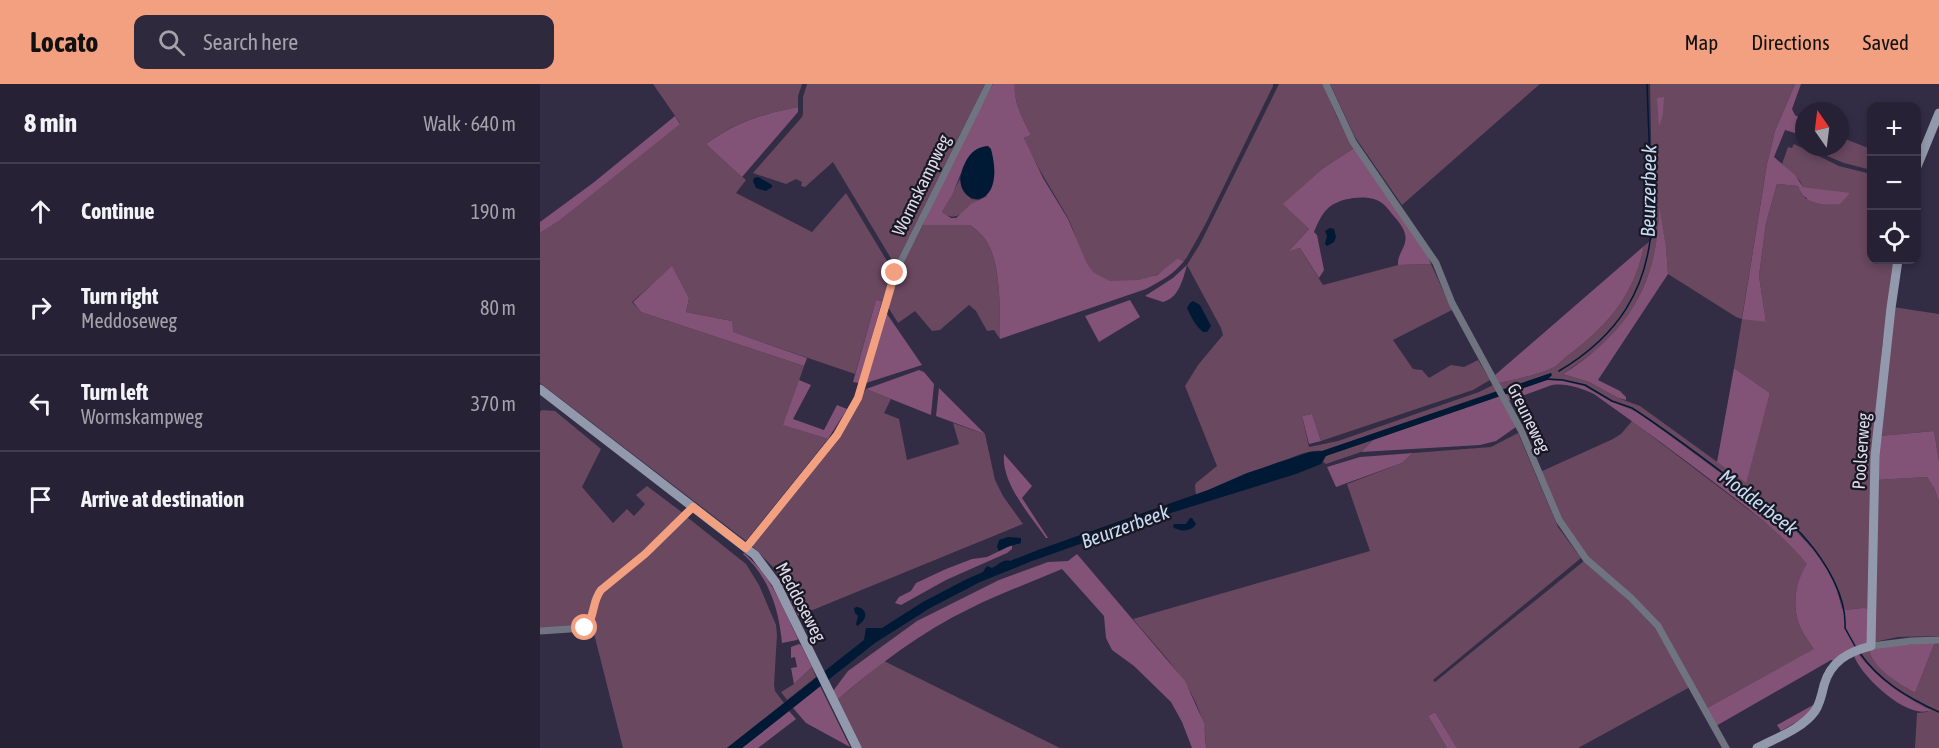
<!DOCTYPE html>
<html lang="en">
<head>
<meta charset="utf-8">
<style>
	body { margin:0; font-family:"Asap Condensed",sans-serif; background:#2e293c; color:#f1f3f6 }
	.controls { position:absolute; right:18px; top:18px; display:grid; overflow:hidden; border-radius:12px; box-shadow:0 3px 9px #0003 }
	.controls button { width:54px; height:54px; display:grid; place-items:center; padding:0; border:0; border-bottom:2px solid #423e4f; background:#262134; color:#f1f3f6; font:30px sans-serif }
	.compass { position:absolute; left:1255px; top:18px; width:54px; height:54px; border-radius:50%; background:#262134; box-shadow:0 3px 9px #0003; rotate:346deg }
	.stop { position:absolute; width:18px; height:18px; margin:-14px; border:4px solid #f3a081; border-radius:50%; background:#fff }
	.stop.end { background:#f3a081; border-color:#fff; box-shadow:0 2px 6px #0008 }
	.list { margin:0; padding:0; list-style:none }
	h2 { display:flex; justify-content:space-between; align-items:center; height:78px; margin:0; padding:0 24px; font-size:26px }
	h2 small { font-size:20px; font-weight:400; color:#a4a3ac }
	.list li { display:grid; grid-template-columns:39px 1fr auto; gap:18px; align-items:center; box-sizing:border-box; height:96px; padding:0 24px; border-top:2px solid #423e4f }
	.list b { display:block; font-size:22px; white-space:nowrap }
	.list p { margin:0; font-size:20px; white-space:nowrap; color:#a4a3ac }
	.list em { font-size:20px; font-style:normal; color:#a4a3ac }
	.icon { flex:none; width:33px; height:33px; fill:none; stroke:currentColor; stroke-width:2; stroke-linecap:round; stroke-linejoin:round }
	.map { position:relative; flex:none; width:1399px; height:664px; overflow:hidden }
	header { display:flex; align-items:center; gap:36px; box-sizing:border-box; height:84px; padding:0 30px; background:#f3a081; color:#111 }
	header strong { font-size:28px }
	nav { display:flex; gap:33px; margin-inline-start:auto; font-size:21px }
	.search { width:420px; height:54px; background:#2e293c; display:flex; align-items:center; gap:15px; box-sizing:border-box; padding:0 21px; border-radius:12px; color:#a4a3ac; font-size:22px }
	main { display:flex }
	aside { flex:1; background:#262134 }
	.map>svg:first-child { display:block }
</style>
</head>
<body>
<header>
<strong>Locato</strong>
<div class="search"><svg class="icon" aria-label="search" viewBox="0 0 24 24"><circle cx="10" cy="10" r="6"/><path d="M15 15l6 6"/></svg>Search here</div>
<nav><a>Map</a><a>Directions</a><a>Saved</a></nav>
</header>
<main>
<aside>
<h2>8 min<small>Walk · 640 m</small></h2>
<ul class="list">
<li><svg class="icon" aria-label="ahead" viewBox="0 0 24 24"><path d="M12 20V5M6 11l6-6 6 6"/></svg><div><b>Continue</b></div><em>190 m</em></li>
<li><svg class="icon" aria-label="right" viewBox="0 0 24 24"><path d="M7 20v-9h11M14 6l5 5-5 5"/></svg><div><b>Turn right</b><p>Meddoseweg</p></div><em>80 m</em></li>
<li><svg class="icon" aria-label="left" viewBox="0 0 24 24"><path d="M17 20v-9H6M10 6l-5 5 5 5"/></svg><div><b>Turn left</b><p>Wormskampweg</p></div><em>370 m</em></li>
<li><svg class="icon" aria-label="arrive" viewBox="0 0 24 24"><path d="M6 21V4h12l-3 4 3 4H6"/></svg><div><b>Arrive at destination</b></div></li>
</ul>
</aside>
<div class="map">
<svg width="1399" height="664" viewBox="0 0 1399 664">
	<rect width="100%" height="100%" fill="#322c45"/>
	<!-- green -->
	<path fill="#694860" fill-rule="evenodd" d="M113,0H262L258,12V23C222,30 195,38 166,60L206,96L196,109L272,148L306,109L353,187L342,217L336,216L315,290L192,248V237L146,228L149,214L132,183L92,218L101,228L264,282L244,341L288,355L206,457L0,299V149L19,137L140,39Z
		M267,0H445L355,181L293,78L265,103L261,102L262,98L256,95L246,100L213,89L262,33L263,30V13Z
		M475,0H733V2L665,141L647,173L644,177L641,176C634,181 626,186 618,190C600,200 563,204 549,185C539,171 536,150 528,134C513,107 496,83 484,54L491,51C483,35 473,18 475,0Z
		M739,0H783L797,33L814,64L782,85L744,120L769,145L750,166L760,164L783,201L858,181L891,180L912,226L853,256L873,285L882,286L889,294L911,281L924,283L938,276L950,296L933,306L781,357L772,330L762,332L769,363L798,357L939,308L953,301L957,307L782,367C770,365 756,372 745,376C715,386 686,400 656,411L655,402L656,399L677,382L645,302L658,281L683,251L681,244L647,181L660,160Z
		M790,0H1000L862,121L815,53Z
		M1110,0H1255L1235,47L1227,80L1202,234L1226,238L1219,192L1226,139L1237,100L1258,102L1261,109L1266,115L1309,110L1263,103L1260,97L1242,80L1248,63L1252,64L1254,60L1299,82L1331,90L1332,176H1355L1342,262L1330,525C1321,522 1312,527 1302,525L1300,513L1283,480L1264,454L1227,423L1098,328L1072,318L1044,302L1023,297L1007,296L1011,289L962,306L959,299C973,296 1005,289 1016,282C1021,278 1025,273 1030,270C1069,240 1094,211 1104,162L1112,155L1113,152ZM1119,128L1126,162L1128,190L1196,233L1202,235L1194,284L1230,309L1205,398L1100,322L1078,314L1049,298L1023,290C1036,280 1051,271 1064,260C1101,224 1118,179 1119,128Z
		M1300,53L1331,65V86L1304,79L1287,72L1291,63H1300Z
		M420,95L421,100L431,115L439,116C424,124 418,141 402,128Z
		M383,141H430C438,147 445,153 449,162C461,184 460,230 460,255L454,246L447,247L436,227L429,221L400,246L392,247L375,227L358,239L348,223L357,192Z
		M1353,223L1399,230V377L1394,347L1339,352Z
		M326,305L351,315L344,329L359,335L367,376L419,360L413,339L445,350L455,396L463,412L483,440L258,532L235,485L213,463V459L290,362Z
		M2,326L15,327L61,365L42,403L73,439L87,425L94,432L105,420L96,411L107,402L143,429L115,456L62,502L44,542L0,545V328Z
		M1092,337L1234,445L1248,456L1268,480C1255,498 1251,524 1261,545C1264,552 1270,558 1275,565L1167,624L1126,552L1033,460L1000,388L1073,355L1081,350Z
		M978,349L1018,443L1041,474L893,596L895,598L1044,477L1089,517L1115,544L1150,603L1038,664H917L895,628L888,632L907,664H666C666,610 625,574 593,535L830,467L807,400L862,379L873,369L951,363Z
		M833,356L821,368L786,380L783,378L785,372Z
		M1387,393L1395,406L1399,419V552L1358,553L1334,558L1336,396Z
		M147,433L206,480L219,501L236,541L237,551L234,601L235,607L244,619L187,664H83L51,538L56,515Z
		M1395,558H1399V664H1375L1377,629L1387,628L1390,625C1360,611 1340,596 1318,570L1329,566C1337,586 1356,598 1375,609Z
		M344,577L520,664H321L297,616Z
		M272,583L276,593L247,616L241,608L254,600Z"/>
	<!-- forest -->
	<path fill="#825376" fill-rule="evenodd" d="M453,0H475C473,18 483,35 491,51L484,54L503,94L528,135L547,180L554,189L570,197L599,196L617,191L637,175L644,177C634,190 621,197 606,205L460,255C460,230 461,184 449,162C445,153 438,147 430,141H383L398,104ZM421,89L447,112L431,120L416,134H411L402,128L413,109Z
		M1255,0H1261L1252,25L1255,31L1262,35L1255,49L1245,46L1234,73L1255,91L1263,103L1310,109L1300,120C1284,121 1264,121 1258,102L1237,100L1226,139L1219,192L1226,238L1202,235L1227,80L1235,47Z
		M1124,13L1123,30L1119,43L1117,14Z
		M258,23V28L202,93L166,60C196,38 222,30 258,23Z
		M135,32L140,40L19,137L0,149V138L53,99Z
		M814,64L887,169L891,180L858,181C857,169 868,162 865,150C863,142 857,136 852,130C849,126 846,122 842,119C830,110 805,113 792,121C783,127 778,138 774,148L777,151L784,186L779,194L760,164L749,167L769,145L743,120L782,85Z
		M1119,123L1126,162L1128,190L1058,296L1080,307L1086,313V316L1078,314L1049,298L1023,290C1088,249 1118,200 1119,123Z
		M1104,162C1094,211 1069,240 1030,270C1025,273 1021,278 1016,282C1005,289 973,296 959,299L955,291Z
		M647,181C643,195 639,214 623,218L605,212L633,194Z
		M132,182L149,214L146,228L192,237L193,248L267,274L264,282L101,228L93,218Z
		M336,216L342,217L319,299L313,298Z
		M590,216L600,233L559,258L545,232Z
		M345,227L382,281L326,299Z
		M1194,284L1230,309L1206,399L1177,378Z
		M379,286L384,288L394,300L391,331L326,305Z
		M259,296L271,301L253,335L284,346L297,321L307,325L288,355L243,341Z
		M1007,296L1023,297L1044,302L1072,318L1098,328L1243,435C1270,459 1295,488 1302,525C1312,527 1321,522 1330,525L1329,558L1296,577L1291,576L1279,583L1176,642L1167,624L1274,565C1270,558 1264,552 1261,545C1251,524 1255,498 1267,480C1245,452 1216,431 1188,409C1144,375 1099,342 1054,310C1040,304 1027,299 1012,301L968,317L964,310Z
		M399,304L445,350L396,332Z
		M959,312L976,343L956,357L940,361L821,368L833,356Z
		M772,330L781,357L769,360L762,332Z
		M1394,347L1399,377V419L1395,406L1387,393L1336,396L1339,352Z
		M873,369L862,379L796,403L787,383L820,373Z
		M464,370L492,402L482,414L508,454H506C490,431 461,399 464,370Z
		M472,461V465L467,469L406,496L361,521L355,519L359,513L371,507L376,499L406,485L432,475L447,473Z
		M204,469C231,491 243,524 258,555L257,556L242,559C239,526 229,493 203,470Z
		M537,470L645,597L664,639L666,664H652L642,638L631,618L594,582L572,566L566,554L564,532L522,485C491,498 459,510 429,525C381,548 338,581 297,616L293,607L308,587L377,537L459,496L508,478L528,477Z
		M1395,558L1375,609C1358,599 1335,586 1329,566L1343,563Z
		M259,560L261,561L272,583L254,600L251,584L257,583L255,573L251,574V563Z
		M1318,570C1340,596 1360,611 1391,626C1368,637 1321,592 1314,572Z
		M280,602L310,663L266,639L253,624Z
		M1275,620L1265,633L1241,647L1237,641Z
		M249,627L256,635L218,664H202Z
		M895,628L917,664H907L888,632Z"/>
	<!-- water -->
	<path fill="#001934" d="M448,62L451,65C470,137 401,122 426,77C431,68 437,63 448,62Z
		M218,93L232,101V103L226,107L216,104L213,97L214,94Z
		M790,144L794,145L796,153L794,158L787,162L785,160L787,152L785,147Z
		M653,217L660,221L671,242L667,248H663C656,242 651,233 647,224L650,219Z
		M1011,289L1012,291L1007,296L786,372L781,380L756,390L605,437L492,477L440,498L390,524L335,559L202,664H187L324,556L326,544H342L383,518L425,496L443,488L447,482L452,484C459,481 462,475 470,477L498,466L668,406L707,389L770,368L782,367Z
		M650,434H652L656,440C651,448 640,448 633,443L634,440H646Z
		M468,453L481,454V459L467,463L459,467L457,463L459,456Z
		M317,523C329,525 327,537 317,542L316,540L318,532L315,529L314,524Z"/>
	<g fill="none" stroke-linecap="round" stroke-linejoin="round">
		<!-- stream -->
		<path stroke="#001934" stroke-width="1.5" d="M1019,287C1078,252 1109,205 1112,135L1107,0
			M1007,295L1023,296L1045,301L1072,317L1092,324C1132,350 1170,379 1208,408C1227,422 1249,436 1265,454C1286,478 1307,513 1305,544L1315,562
			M1319,568C1339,597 1368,614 1399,628"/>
		<!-- street -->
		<path stroke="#707380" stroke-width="7" d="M786,0L813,58L896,179L912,219L981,346L1019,436L1046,475L1091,514L1118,542L1186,664
			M206,464L297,351L318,314L355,189L449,0
			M0,547L45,544L49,540L55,516L61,506L112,464L153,423
			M1331,562L1371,557L1399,556"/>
		<!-- secondary -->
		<path stroke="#9399ad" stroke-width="9" d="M1376,85L1399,29
			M0,305L215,471L236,499L317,664
			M1217,664C1236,654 1262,645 1275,627C1280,620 1282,610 1284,601C1291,577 1308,568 1331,562L1335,372L1351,224L1358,176"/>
	</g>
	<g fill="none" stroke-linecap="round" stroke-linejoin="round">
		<!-- route -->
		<path stroke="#f3a081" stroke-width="8" d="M45,544C55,534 52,517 61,506L105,470L153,423L206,464L297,351L318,314L355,189"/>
	</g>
	<g text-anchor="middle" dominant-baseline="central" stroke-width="4.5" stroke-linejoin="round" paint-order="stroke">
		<!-- street labels -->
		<g font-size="18" fill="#dedcec" stroke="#191722">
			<text transform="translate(381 101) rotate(-64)">Wormskampweg</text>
			<text transform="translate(989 334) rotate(64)">Greuneweg</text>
			<text transform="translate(1321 367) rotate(-86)">Poolserweg</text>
			<text transform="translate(261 518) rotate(62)">Meddoseweg</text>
		</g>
		<!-- water labels -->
		<g font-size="20" font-style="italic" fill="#c5dcf6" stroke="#191722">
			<text transform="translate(1108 107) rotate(-89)">Beurzerbeek</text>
			<text transform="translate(1219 418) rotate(38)">Modderbeek</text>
			<text transform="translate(585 442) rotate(-20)">Beurzerbeek</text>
		</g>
	</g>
</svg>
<div class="controls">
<button>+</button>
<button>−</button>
<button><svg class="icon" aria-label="locate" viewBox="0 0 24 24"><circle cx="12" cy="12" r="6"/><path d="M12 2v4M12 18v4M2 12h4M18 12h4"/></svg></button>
</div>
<svg class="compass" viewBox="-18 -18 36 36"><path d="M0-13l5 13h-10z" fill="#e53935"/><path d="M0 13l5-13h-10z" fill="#a4a3ac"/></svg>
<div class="stop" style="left:45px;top:544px"></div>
<div class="stop end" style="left:355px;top:189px"></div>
</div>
</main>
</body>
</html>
